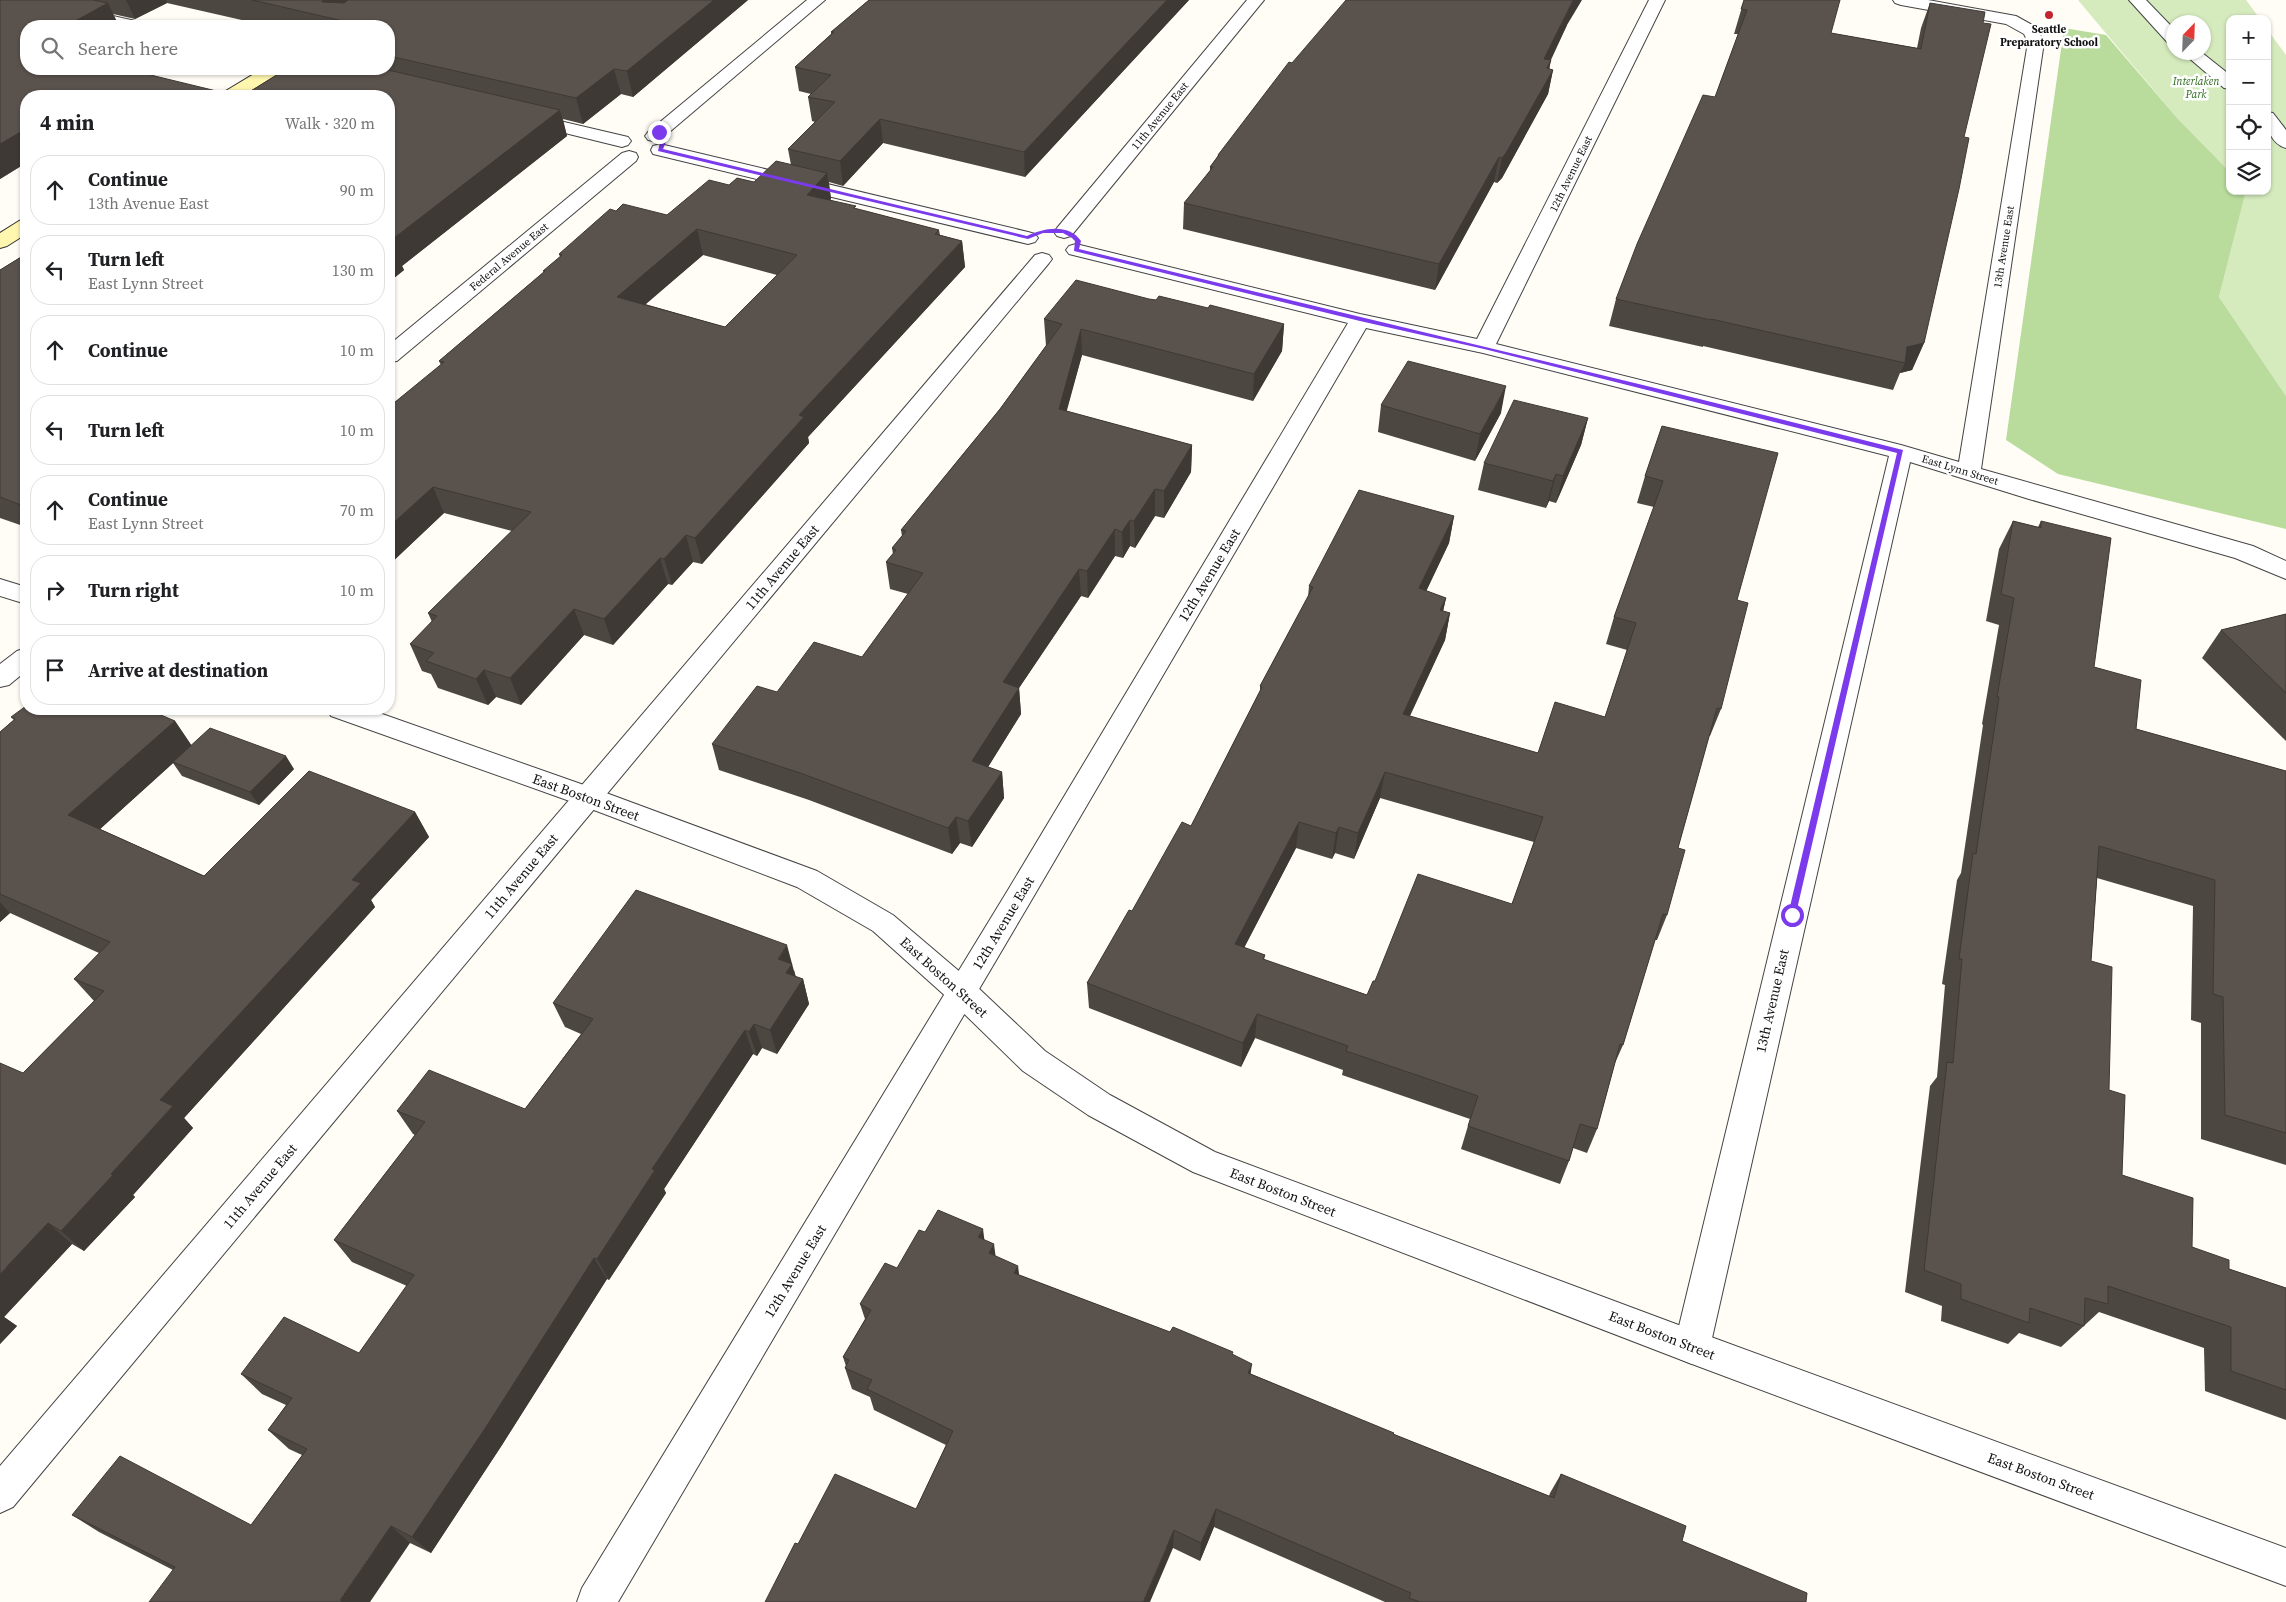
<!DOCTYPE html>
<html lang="en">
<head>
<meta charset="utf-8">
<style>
	body { margin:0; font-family:"Source Serif 4",serif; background:#f2f2f2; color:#202124 }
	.controls { position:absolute; right:15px; top:15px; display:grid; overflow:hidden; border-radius:10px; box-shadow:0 1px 4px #0004 }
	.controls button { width:45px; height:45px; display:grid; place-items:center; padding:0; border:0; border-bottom:1px solid #e0e0e0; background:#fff; color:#202124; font:25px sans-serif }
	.compass { position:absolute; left:2166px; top:15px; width:45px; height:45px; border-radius:50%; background:#fff; box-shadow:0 1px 4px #0004; rotate:23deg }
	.stop { position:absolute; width:15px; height:15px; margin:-11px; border:4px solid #7c3aed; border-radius:50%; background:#fff }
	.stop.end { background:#7c3aed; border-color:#fff; box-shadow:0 1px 5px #0008 }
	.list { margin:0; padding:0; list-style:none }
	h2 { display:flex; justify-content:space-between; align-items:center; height:65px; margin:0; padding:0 20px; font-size:21px }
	h2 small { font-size:16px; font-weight:400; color:#757577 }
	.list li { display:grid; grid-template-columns:32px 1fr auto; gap:15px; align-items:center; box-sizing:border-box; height:70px; margin:0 10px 10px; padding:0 10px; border:1px solid #e0e0e0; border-radius:20px }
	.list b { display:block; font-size:19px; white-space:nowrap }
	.list p { margin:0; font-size:16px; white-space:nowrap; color:#757577 }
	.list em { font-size:16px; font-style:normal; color:#757577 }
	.icon { flex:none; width:28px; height:28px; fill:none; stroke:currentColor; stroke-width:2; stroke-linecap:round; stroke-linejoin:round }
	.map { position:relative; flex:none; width:2286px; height:1602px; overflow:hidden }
	.search { position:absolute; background:#fff; box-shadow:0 1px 4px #0004; left:20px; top:20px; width:375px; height:55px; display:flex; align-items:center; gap:12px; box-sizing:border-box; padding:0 18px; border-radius:20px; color:#757577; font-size:19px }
	.panel { position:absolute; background:#fff; box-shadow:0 1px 4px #0004; left:20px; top:90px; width:375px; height:625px; border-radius:20px }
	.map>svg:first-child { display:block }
</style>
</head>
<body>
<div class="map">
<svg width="2286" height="1602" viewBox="0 0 2286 1602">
	<rect width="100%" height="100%" fill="#fffdf5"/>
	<!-- green -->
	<path fill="#d5ebbd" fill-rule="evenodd" d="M2078,0H2246L2260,19H2230V172L2178,119ZM2174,22H2204V52H2174Z
		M2267,29L2286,55V396L2219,297L2246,191H2267Z"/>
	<!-- forest -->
	<path fill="#b9dc9c" d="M2064,28L2106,35L2178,119L2230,172V191H2246L2219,297L2286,396V529L2058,474L2006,440Z"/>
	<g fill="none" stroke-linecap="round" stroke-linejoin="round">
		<!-- minor casing -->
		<g stroke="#444" stroke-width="2">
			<path id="minor" d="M11,0H41L140,22L142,26H113L13,3Z
				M807,0H825L660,140L654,141L648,140L645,136L648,132Z
				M1247,0H1264L1071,236L1064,238L1057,236L1054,232L1057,228Z
				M1649,0H1665L1496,344L1901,445L1959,462L2028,42L2024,34L2006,24L1901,5L1895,3L1893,0H1928L2016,16L2036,27L2044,42L1981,469L2253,546L2286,561V579L2235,558L2029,499L1910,462L1710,1347L1704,1359L1692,1364L1680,1359L1674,1347L1889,456L1483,353L1366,328L1028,906L618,1602H577L582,1588L1008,890L1348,323L1069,254L1066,250L1069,246L1076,244L1360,314L1477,339Z
				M2129,0H2146L2174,29V44L2168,43Z
				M2182,52H2201L2230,75V89L2224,88Z
				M2267,112L2273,113L2286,130V148C2269,143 2267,126 2267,112Z
				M530,114L628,137L631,141L628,145L622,147L524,123L521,119L524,115Z
				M660,144L1028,232L1035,234L1038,238L1035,242L1028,244L653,154L651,150L653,146Z
				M629,151L636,153L638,157L636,161L397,361L389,362V345L622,153Z
				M1042,253L1049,255L1052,259L1049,263L13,1507L0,1513V1466L1035,255Z
				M26,648V671L9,685L0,687V664L17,651Z"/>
		</g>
		<!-- tertiary casing -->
		<g stroke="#444" stroke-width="2">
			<path id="tertiary" d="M0,579L26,587V604L0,596Z
				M327,709H368L598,790L817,871L893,915L973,983L1045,1051L1110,1095L1215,1152L1692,1330L2286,1548V1586L1692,1364L1193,1172L1088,1115L1023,1071L951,1001L873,931L797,887L578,804L331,716Z"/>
		</g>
		<!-- secondary casing -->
		<g stroke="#333" stroke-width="2">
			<path id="secondary" d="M262,69H283L280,73L242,96H221L224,92Z
				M26,219V234L7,246L0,248V233L19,221Z"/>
		</g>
		<!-- minor -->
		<use href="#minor" fill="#fff" fill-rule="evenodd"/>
		<!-- tertiary -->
		<use href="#tertiary" fill="#fff" fill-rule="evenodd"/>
		<!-- secondary -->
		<use href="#secondary" fill="#fff6b0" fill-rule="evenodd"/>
	</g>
	<!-- wall -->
	<path fill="#4d4742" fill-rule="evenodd" d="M0,0H748L633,97L621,94L583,124L563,119L567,136L402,266L404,270L389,282V96L286,69H389V26H268L167,3L135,19L113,14L119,26H26V163L0,179Z
		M869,0H1189L1025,177L883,143L843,186L829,182L831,199L830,200L857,209L939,230L940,235L962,241L965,267L808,437L809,443L702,564L693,562L672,585L668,584L613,645L584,635L521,705L496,697L488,705L438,688L431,674L422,671L410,644L432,622L428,613L512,531L444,513L389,565V407L441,365L439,361L544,272L543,271L560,257L559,254L616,211L667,215L729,185L754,182L791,165L788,149L815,122L812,121L808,97L811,94L799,91L795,67L831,34V32ZM703,255L777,275L725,327L645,304Z
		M1744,0L1831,33L1917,48L1921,28L1930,3L1964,137L1924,343L1912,370L1900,373L1893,390L1703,346V347L1609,326L1616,299L1715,97L1738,34H1734Z
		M1567,25L1551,60L1549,69L1553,70L1548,94L1502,178L1497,183L1494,182L1435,290L1183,229L1184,203L1210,171V167L1217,157L1218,155L1292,63Z
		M26,254V527L0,518V270Z
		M1149,299L1208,308L1284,324L1282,351L1253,401L1082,355L1066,411L1192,445L1191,472L1164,518L1155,516L1135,548L1130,546L1123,558L1115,556L1088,598L1081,596L1019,688L1021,714L988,767L1002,772L1004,798L972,847L960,843L952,854L809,800L719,770L712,744L777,692L862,657L908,594L890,589L886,562L893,554L892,548L902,536L901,530L1000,409L1046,346L1044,319Z
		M1381,405L1501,413L1475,461L1378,432Z
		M1588,418L1581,445L1556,503L1549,501L1546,508L1478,490L1484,463Z
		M1662,426L1737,600L1721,709L1710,736H1709L1678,848L1667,915L1657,940H1655L1623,1045L1615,1063L1597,1129L1587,1153L1573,1148L1569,1161L1560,1184L1461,1149L1470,1119L1342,1075L1343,1070L1255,1038L1241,1067L1089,1008L1087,983L1132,911L1191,826L1260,691V686L1308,597L1309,586L1454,516L1449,543L1426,591L1446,598L1443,611L1450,613L1445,640L1410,716L1538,753L1605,717L1627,650L1606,644L1614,617L1654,507L1637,503L1645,476ZM1380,798L1534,842L1512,904L1375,981L1367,995L1264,960L1265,955L1244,948L1296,848L1332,859L1335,853L1354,859Z
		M2013,521L2038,527L2041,521L2094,667L2136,729L2286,771V1165L2201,1139V1023L2191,1020L2193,906L2097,878L2091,961L2109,1090L2122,1175L2192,1247L2229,1269L2286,1288V1420L2205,1391L2204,1348L2099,1312L2061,1347L2019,1333L2008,1344L1941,1321L1942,1306L1905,1292L1930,1086L1937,1077L1945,985L1942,984L1957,880L1961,873L1983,725L1982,724L1999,625L1986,621L1999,549Z
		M2286,614V741L2202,658L2221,630Z
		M11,717L175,721L191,745L294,769L259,805L182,776L173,763L100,829L204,876L415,812L429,837L371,900L375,907L184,1118L193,1128L133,1195L135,1197L84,1251L72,1244L4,1317L17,1326L0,1344L23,1073L94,1001L74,979L99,953L10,913L0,922V732L14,720Z
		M794,970L796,977L803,979L809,1004L777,1054L762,1048L757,1056L753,1054L664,1189L666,1193L609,1280L607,1279L502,1445L431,1553L410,1543L173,1570L99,1532L72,1515L251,1525L302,1455L289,1449L268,1430L286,1405L262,1394L241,1374L359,1353L407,1286L352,1262L334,1240L415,1135L413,1134L397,1111L525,1109L581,1034L565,1027L553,1003Z
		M925,1232L984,1240L995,1256L1019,1275L1170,1332L1232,1354L1251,1374L1393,1434L1549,1496L1550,1493L1561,1474L1682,1541L1806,1602H1385L1214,1527L1200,1561L1173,1548L798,1544L916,1509L946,1445L874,1410L870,1397L852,1389L845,1368L846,1366L843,1357L865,1319L860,1304L897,1268Z"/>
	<!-- shaded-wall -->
	<path fill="#3f3936" d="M126,0H166L167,3L135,19Z
		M323,0H354L329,18Z
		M714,0H748L633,97L627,71Z
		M1167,0H1189L1025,177L1024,152Z
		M1573,0H1582L1567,25L1539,83L1544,59Z
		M108,3L119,26H66Z
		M1551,60L1547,80L1553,70L1548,94L1502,178L1497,183L1502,158Z
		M614,69L621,94L583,124L576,98Z
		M560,110L567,136L402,266L404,270L389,282V242Z
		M880,119L883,143L843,186L840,161Z
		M26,129V163L0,179V144Z
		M1499,157L1494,182L1435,290L1439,264Z
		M827,173L831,199L811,220L807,195Z
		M697,229L703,255L624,323L617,297Z
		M962,241L965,267L808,437L809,443L702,564L695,538L799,415Z
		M1284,324L1282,351L1253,401L1254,374Z
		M1081,329L1082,355L1060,436L1059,409Z
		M1924,343L1912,370L1900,373L1905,363L1907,347Z
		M1506,386L1501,413L1475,461L1480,434Z
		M1588,418L1581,445L1556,503L1563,476Z
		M1192,445L1191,472L1164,518V491Z
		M1556,474L1549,501L1546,508L1553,481Z
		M433,487L444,513L389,565V527Z
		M1155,489V516L1135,548L1134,521Z
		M1454,516L1449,543L1415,615L1419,588Z
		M1130,520V546L1123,558L1122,532Z
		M1115,529V556L1088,598L1087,571Z
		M686,535L693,562L672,585L664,559Z
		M660,558L668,584L613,645L604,619Z
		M1079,569L1081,596L1019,688L1021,714L975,788L972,761L1003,682Z
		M1446,598L1440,625V610Z
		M574,609L584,635L521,705L510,678Z
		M1450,613L1445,640L1398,741L1403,714Z
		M484,670L496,697L488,705L476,679Z
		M175,721L192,746L88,840L68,815Z
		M286,756L294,769L259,805L250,792Z
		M1002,772L1004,798L972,847L968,821Z
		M1385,772L1380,798L1354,859L1358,833Z
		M415,812L429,837L371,900L375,907L184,1118L193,1128L133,1195L135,1197L84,1251L61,1231L111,1174L160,1100L352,880Z
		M956,817L960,843L952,854L948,828Z
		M1299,822L1296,848L1233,969L1235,944Z
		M1339,827L1335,853L1332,859L1336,833Z
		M0,902L10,913L0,922Z
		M787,945L798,986L803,979L809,1004L777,1054L770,1030L778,959Z
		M1257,1014L1255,1038L1241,1067L1243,1043Z
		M754,1024L762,1048L757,1056L749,1032Z
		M745,1030L753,1054L664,1189L666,1193L609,1280L597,1259L652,1169Z
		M48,1223L72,1244L4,1317L17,1326L0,1344V1274Z
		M983,1229L986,1252L978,1237Z
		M994,1244L997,1267L989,1253Z
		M594,1258L607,1279L502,1445L431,1553L412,1537Z
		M1018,1266L1021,1289L1014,1273Z
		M1252,1364L1249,1385L1248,1373Z
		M1216,1509L1214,1527L1200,1561L1201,1543Z
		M391,1526L410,1543L370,1602H342L340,1600Z
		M1174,1530L1173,1548L1150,1602H1143Z"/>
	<!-- building -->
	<path fill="#5a524d" stroke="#3f3936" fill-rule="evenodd" d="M0,0H93L108,3L66,26H26V69H126L237,96H26V129L0,144Z
		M252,0H323L322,2L344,3L348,0H714L627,71L614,69L576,98L389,56V26H352L356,24Z
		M869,0H1167L1024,152L880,119L840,161L788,149L835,102L808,97L831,75L795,67L834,32H831Z
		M1346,0H1573L1544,59L1551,60L1547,68L1553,70L1506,153L1502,158L1499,157L1439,264L1184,203L1213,167H1210L1219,155H1218L1289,62L1292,63Z
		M1744,0H1840L1831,33L1921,49L1930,3L1985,12L1983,23L1991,24L1964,137L1969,138L1959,189L1924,343L1907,347L1905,363L1711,319V320L1616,299L1637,244L1703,95L1715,97L1747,10L1741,9Z
		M286,69H384L560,110L389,242V96H243Z
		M776,161L827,173L807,195L856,206L854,208L939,230L935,234L962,241L799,415L804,417L695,538L686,535L664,559L660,558L604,619L574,609L510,678L484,670L476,679L426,661L434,653L410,644L437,616L428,613L531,512L433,487L389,527V407L444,362L439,361L545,271H543L562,255L559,254L610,209L616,211L623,204L667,215L709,180L729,185L737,178L754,182ZM697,229L797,255L725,327L617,297Z
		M389,242L394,244L389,247Z
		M26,254V507L0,497V270Z
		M1076,280L1149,299L1156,300L1159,296L1208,308L1210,305L1284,324L1254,374L1081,329L1059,409L1192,445L1164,491L1155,489L1134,521L1130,520L1122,532L1115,529L1087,571L1079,569L1003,682L1019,688L972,761L1002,772L968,821L956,817L948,828L803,774L712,744L757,686L777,692L814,642L862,657L923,573L886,562L896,550L892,548L906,531L901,530L1000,409L1062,324L1044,319Z
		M1408,361L1506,386L1480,434L1381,405Z
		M1514,400L1588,418L1563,476L1556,474L1553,481L1484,463Z
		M1662,426L1778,453L1737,600L1748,603L1721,709L1717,708L1678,848L1685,850L1667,915L1663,914L1623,1045L1620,1044L1597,1129L1580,1124L1569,1161L1468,1126L1478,1096L1346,1051L1348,1046L1257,1014L1243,1043L1087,983L1129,910L1132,911L1182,822L1191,826L1262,687L1260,686L1313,587L1309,586L1359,490L1454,516L1419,588L1446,598L1440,610L1450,613L1403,714L1538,753L1555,702L1605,717L1636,623L1614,617L1663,481L1645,476ZM1385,772L1543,817L1512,904L1418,874L1375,981H1373L1367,995L1263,959L1265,955L1235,944L1299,822L1336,833L1339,827L1358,833Z
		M2013,521L2041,528V521L2111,538L2094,667L2141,680L2136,729L2286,771V1133L2225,1115L2223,997L2213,994L2215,880L2099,846L2091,961L2112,967L2109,1090L2125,1095L2122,1175L2193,1198L2192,1247L2229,1260V1269L2286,1288V1390L2231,1371V1327L2108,1286V1304L2085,1298L2084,1326L2030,1308L2029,1323L1961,1299V1284L1924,1270L1947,1062L1953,1063L1962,959H1959L1973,853L1976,854L1999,697H1997L2014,598L2001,594Z
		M2286,614V693L2221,630Z
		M26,706V709H147L175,721L68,815L204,876L309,771L415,812L352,880L361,883L160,1100L173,1106L111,1174L113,1175L61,1231L48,1223L0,1274V1063L23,1073L104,991L74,979L110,942L0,894V732L15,719L11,717Z
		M210,728L286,756L250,792L173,762Z
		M636,890L787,945L778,959L792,964L786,973L803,979L770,1030L754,1024L749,1032L745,1030L652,1169L655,1170L597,1259L594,1258L486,1427L412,1537L391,1526L340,1600L343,1602H149L175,1567L72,1515L120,1456L251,1525L307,1449L268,1430L292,1398L241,1374L284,1317L359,1353L414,1275L334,1240L425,1122L397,1111L429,1070L525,1109L593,1019L553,1003Z
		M938,1210L983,1229L978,1237L994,1244L989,1253L1018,1266L1014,1273L1170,1332L1173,1327L1233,1352L1232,1354L1252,1364L1248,1373L1394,1433L1393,1434L1554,1498L1561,1474L1686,1526L1682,1541L1807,1593L1806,1602H1420L1409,1598L1411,1593L1216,1509L1201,1543L1174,1530L1143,1602H765L795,1543L798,1544L835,1474L916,1509L953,1431L867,1389L872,1380L845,1368L849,1360L843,1357L871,1310L860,1304L885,1263L897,1268L919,1230L925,1232Z"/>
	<!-- route -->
	<path fill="#7c3aed" d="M657,131H661L658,136L666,142L663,149L1027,236C1043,228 1069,223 1081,241L1079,249C1354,316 1629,380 1903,450L1795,918H1789L1788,915L1897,453L1484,349L1360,321L1074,251L1075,241L1072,238L1063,233H1043L1028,239L658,151L660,142L652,136Z"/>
	<!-- markers -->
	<circle fill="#c4262e" stroke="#fff" stroke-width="2" cx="2049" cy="15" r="5"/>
	<g text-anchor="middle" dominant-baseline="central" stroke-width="5" stroke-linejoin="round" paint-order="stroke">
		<!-- far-poi labels -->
		<g font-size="11" font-weight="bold" fill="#111" stroke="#fff">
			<text x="2049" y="29">Seattle<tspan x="2049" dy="13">Preparatory School</tspan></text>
		</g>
		<!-- far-park labels -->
		<g font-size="11" font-style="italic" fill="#2f6b1f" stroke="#fff">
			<text x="2196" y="81">Interlaken<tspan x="2196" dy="13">Park</tspan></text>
		</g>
		<!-- far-street labels -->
		<g font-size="11" fill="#111" stroke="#fff">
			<text transform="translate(1160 116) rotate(-51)">11th Avenue East</text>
			<text transform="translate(1571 174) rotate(-64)">12th Avenue East</text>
			<text transform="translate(2004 247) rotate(-81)">13th Avenue East</text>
			<text transform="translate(509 257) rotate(-40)">Federal Avenue East</text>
			<text transform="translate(1960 470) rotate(17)">East Lynn Street</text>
		</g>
		<!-- street labels -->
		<g font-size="14" fill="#111" stroke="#fff">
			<text transform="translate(782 567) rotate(-50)">11th Avenue East</text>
			<text transform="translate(1209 575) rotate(-59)">12th Avenue East</text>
			<text transform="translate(586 797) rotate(20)">East Boston Street</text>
			<text transform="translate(521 876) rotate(-50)">11th Avenue East</text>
			<text transform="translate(1003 923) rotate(-59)">12th Avenue East</text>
			<text transform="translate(944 977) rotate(42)">East Boston Street</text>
			<text transform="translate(1772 1001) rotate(-77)">13th Avenue East</text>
			<text transform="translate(260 1186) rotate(-50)">11th Avenue East</text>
			<text transform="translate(1283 1192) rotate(21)">East Boston Street</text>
			<text transform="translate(795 1271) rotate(-59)">12th Avenue East</text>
			<text transform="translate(1662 1335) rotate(21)">East Boston Street</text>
			<text transform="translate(2041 1476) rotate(20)">East Boston Street</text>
		</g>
	</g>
</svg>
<div class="controls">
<button>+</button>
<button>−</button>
<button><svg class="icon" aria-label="locate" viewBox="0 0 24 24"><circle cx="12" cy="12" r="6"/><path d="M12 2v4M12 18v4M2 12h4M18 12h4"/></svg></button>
<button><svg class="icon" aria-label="layers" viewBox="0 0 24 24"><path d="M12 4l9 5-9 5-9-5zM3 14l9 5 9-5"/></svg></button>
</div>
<svg class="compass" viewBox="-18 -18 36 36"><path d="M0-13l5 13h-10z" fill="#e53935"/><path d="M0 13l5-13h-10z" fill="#757577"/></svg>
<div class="stop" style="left:1792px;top:915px"></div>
<div class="stop end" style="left:659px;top:132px"></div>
<div class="search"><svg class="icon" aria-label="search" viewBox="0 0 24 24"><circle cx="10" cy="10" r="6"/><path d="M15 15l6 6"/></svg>Search here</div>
<section class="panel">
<h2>4 min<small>Walk · 320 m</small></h2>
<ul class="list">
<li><svg class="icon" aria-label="ahead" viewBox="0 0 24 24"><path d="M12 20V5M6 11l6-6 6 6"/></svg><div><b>Continue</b><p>13th Avenue East</p></div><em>90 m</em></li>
<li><svg class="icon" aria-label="left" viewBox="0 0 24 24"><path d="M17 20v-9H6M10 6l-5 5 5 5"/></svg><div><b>Turn left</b><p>East Lynn Street</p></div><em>130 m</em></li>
<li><svg class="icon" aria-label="ahead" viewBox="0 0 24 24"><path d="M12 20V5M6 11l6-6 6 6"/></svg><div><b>Continue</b></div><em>10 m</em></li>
<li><svg class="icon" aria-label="left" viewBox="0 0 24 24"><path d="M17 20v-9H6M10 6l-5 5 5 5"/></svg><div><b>Turn left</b></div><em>10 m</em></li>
<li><svg class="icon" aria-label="ahead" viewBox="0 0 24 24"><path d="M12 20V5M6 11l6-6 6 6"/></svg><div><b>Continue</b><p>East Lynn Street</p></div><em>70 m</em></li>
<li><svg class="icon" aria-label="right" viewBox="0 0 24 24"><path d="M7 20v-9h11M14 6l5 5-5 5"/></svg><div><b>Turn right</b></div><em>10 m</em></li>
<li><svg class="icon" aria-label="arrive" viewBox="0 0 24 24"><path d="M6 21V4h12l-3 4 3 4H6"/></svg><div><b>Arrive at destination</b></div></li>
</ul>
</section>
</div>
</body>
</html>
